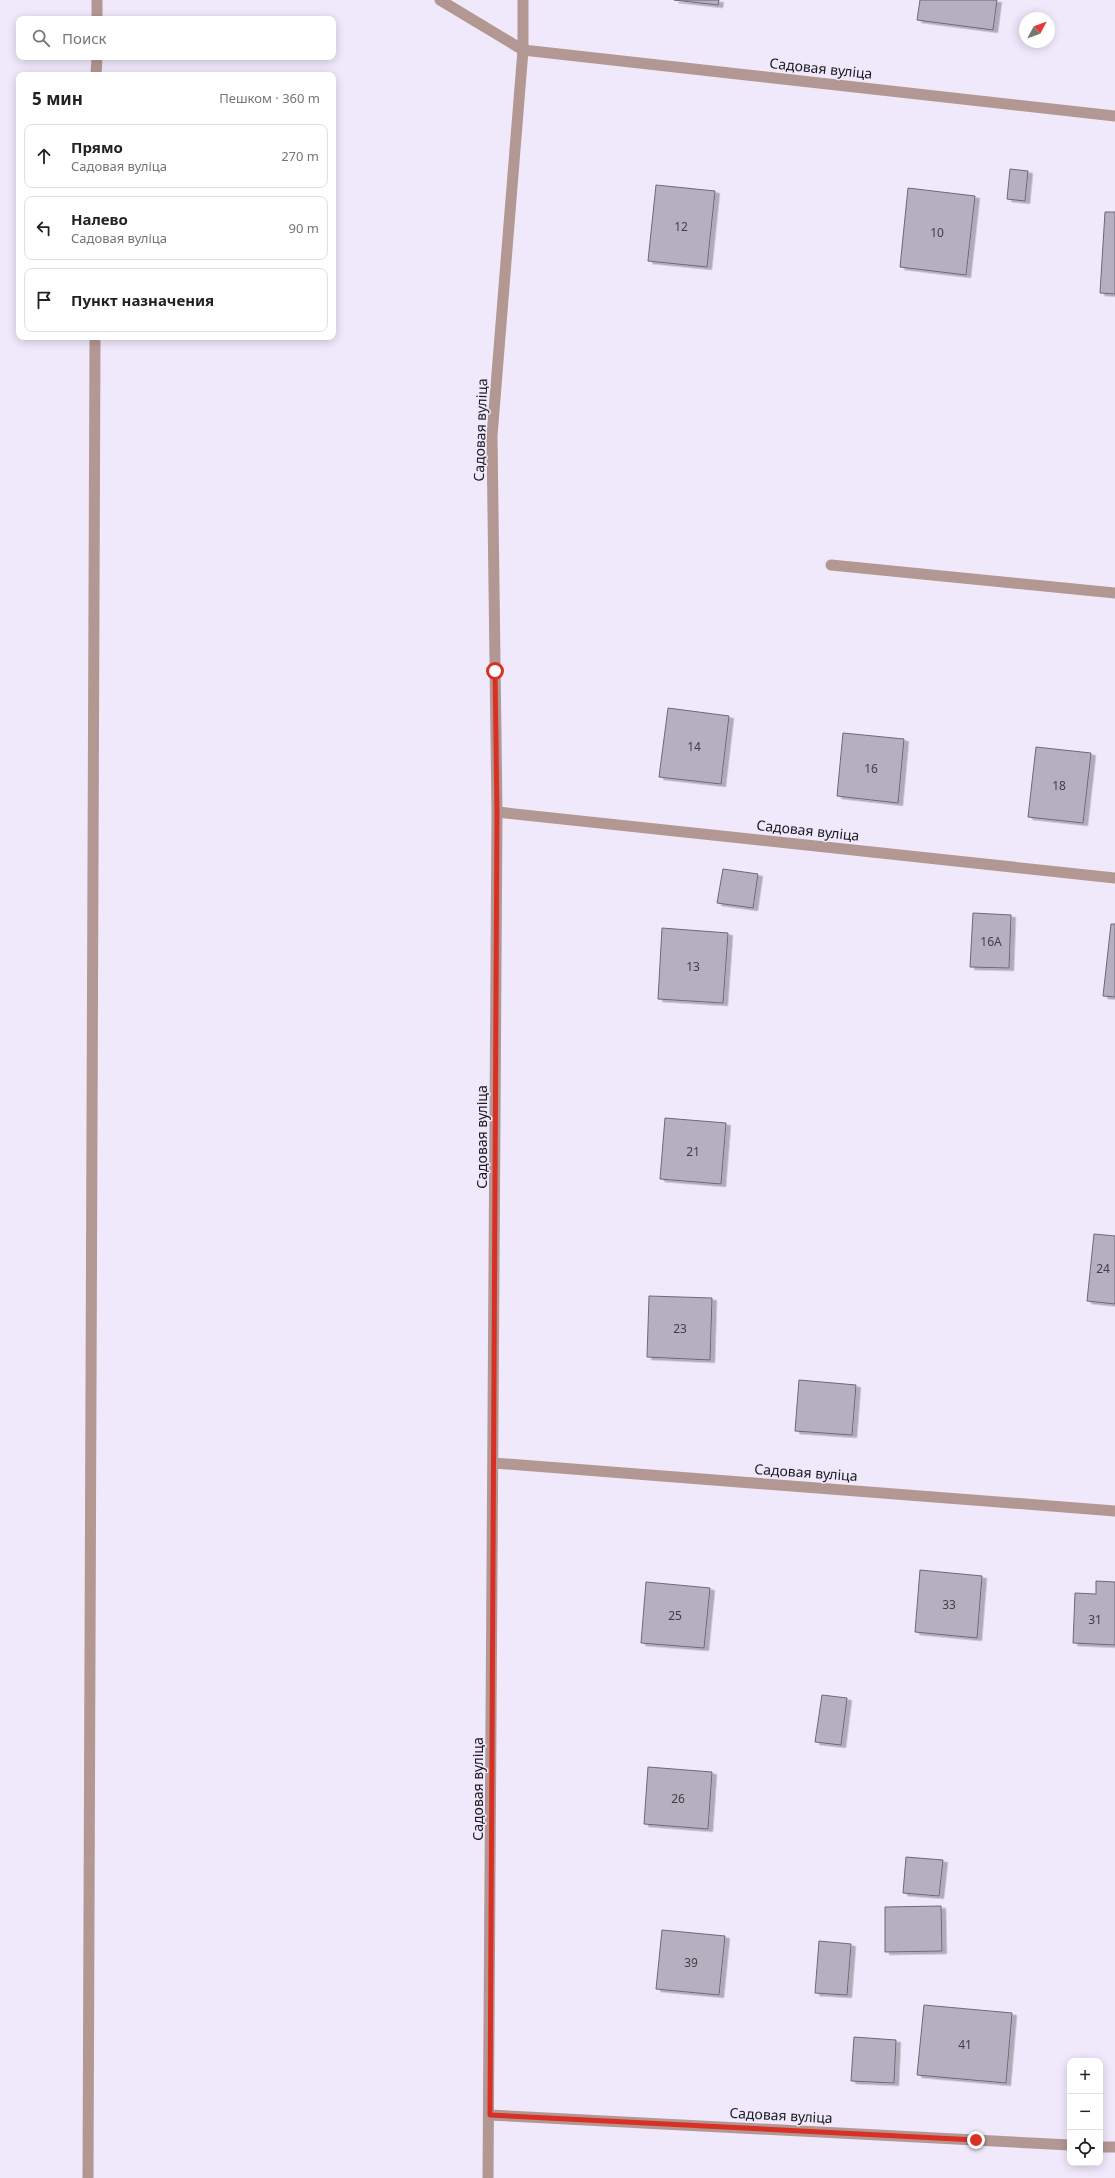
<!DOCTYPE html>
<html lang="ru">
<head>
<meta charset="utf-8">
<style>
	body { margin:0; font-family:"Noto Sans",sans-serif; background:#f6f6f6; color:#222 }
	.controls { position:absolute; right:12px; bottom:12px; display:grid; overflow:hidden; border-radius:8px; box-shadow:0 2px 10px #0003 }
	.controls button { width:36px; height:36px; display:grid; place-items:center; padding:0; border:0; border-bottom:1px solid #e0e0e0; background:#fff; color:#222; font:20px sans-serif }
	.compass { position:absolute; left:1019px; top:12px; width:36px; height:36px; border-radius:50%; background:#fff; box-shadow:0 2px 10px #0003; rotate:49deg }
	.stop { position:absolute; width:12px; height:12px; margin:-9px; border:3px solid #d93025; border-radius:50%; background:#fff }
	.stop.end { background:#d93025; border-color:#fff; box-shadow:0 1px 4px #0008 }
	.list { margin:0; padding:0; list-style:none }
	h2 { display:flex; justify-content:space-between; align-items:center; height:52px; margin:0; padding:0 16px; font-size:17px }
	h2 small { font-size:13px; font-weight:400; color:#767676 }
	.list li { display:grid; grid-template-columns:26px 1fr auto; gap:12px; align-items:center; box-sizing:border-box; height:64px; margin:0 8px 8px; padding:0 8px; border:1px solid #e0e0e0; border-radius:8px }
	.list b { display:block; font-size:15px; white-space:nowrap }
	.list p { margin:0; font-size:13px; white-space:nowrap; color:#767676 }
	.list em { font-size:13px; font-style:normal; color:#767676 }
	.icon { flex:none; width:22px; height:22px; fill:none; stroke:currentColor; stroke-width:2; stroke-linecap:round; stroke-linejoin:round }
	.map { position:relative; flex:none; width:1115px; height:2178px; overflow:hidden }
	.search { position:absolute; background:#fff; box-shadow:0 2px 10px #0003; left:16px; top:16px; width:320px; height:44px; display:flex; align-items:center; gap:10px; box-sizing:border-box; padding:0 14px; border-radius:8px; color:#767676; font-size:15px }
	.panel { position:absolute; background:#fff; box-shadow:0 2px 10px #0003; left:16px; top:72px; width:320px; height:268px; border-radius:8px }
	.map>svg:first-child { display:block }
</style>
</head>
<body>
<div class="map">
<svg width="1115" height="2178" viewBox="0 0 1115 2178">
	<defs>
		<filter id="shadow"><feDropShadow dx="4.5" dy="2.5" stdDeviation="0" flood-color="#0004"/></filter>
	</defs>
	<rect width="100%" height="100%" fill="#efe9fb"/>
	<!-- building -->
	<path fill="#b5afc0" stroke="#6d6877" filter="url(#shadow)" d="M674,0H719L718,5Z
		M920,0H997L993,30L917,20Z
		M1010,169L1028,171L1025,201L1007,199Z
		M656,185L715,191L707,267L648,261Z
		M908,188L975,196L966,275L900,267Z
		M1105,212H1115V294L1100,293Z
		M668,708L729,716L721,784L659,777Z
		M843,733L904,739L898,803L837,796Z
		M1036,747L1091,753L1083,823L1028,817Z
		M723,869L758,874L753,908L717,903Z
		M973,913L1011,915L1009,968L970,967Z
		M1111,924H1115V997L1103,996Z
		M662,928L728,933L723,1003L658,999Z
		M665,1118L726,1123L721,1184L660,1179Z
		M1094,1234L1115,1236V1304L1087,1301Z
		M649,1296L712,1298L710,1360L647,1357Z
		M799,1380L856,1385L852,1435L795,1431Z
		M920,1570L982,1576L977,1638L915,1632Z
		M1096,1581L1115,1582V1645L1073,1643L1075,1593L1096,1594Z
		M646,1582L710,1588L704,1648L641,1643Z
		M822,1695L847,1698L841,1745L815,1742Z
		M648,1767L712,1772L708,1829L644,1824Z
		M906,1857L943,1860L939,1896L903,1893Z
		M941,1906L942,1951L885,1952V1907Z
		M662,1930L725,1936L719,1995L656,1989Z
		M819,1941L851,1944L847,1995L815,1993Z
		M924,2005L1012,2013L1006,2083L917,2075Z
		M854,2037L896,2040L894,2083L851,2081Z"/>
	<g fill="none" stroke-linecap="round" stroke-linejoin="round">
		<!-- service -->
		<path stroke="#b39793" stroke-width="11" d="M831,565L1115,593"/>
		<!-- minor -->
		<path stroke="#b39793" stroke-width="11" d="M440,0L523,50L1115,116
			M497,812L1115,878
			M494,1463L1115,1511
			M489,2115L1070,2145
			M1100,2147H1115
			M488,2178L497,812L492,436L523,50V0"/>
		<!-- tertiary -->
		<path stroke="#b39793" stroke-width="11" d="M97,19V0
			M96,75L97,57
			M88,2178L95,337"/>
	</g>
	<g fill="none" stroke-linecap="round" stroke-linejoin="round">
		<!-- route -->
		<path stroke="#d93025" stroke-width="5" d="M495,671L497,812L490,2115L976,2140"/>
	</g>
	<g text-anchor="middle" dominant-baseline="central" stroke-width="3" stroke-linejoin="round" paint-order="stroke">
		<!-- number labels -->
		<g font-size="12" fill="#423e48">
			<text x="681" y="226">12</text>
			<text x="937" y="232">10</text>
			<text x="694" y="746">14</text>
			<text x="871" y="768">16</text>
			<text x="1059" y="785">18</text>
			<text x="991" y="941">16А</text>
			<text x="693" y="966">13</text>
			<text x="693" y="1151">21</text>
			<text x="1103" y="1268">24</text>
			<text x="680" y="1328">23</text>
			<text x="949" y="1604">33</text>
			<text x="675" y="1615">25</text>
			<text x="1095" y="1619">31</text>
			<text x="678" y="1798">26</text>
			<text x="691" y="1962">39</text>
			<text x="965" y="2044">41</text>
		</g>
		<!-- street labels -->
		<g font-size="14" fill="#1c1920" stroke="#efe9fb">
			<text transform="translate(821 68) rotate(6)">Садовая вуліца</text>
			<text transform="translate(480 430) rotate(-88)">Садовая вуліца</text>
			<text transform="translate(808 830) rotate(6)">Садовая вуліца</text>
			<text transform="translate(481 1137) rotate(-90)">Садовая вуліца</text>
			<text transform="translate(806 1472) rotate(4)">Садовая вуліца</text>
			<text transform="translate(477 1789) rotate(-90)">Садовая вуліца</text>
			<text transform="translate(781 2115) rotate(3)">Садовая вуліца</text>
		</g>
	</g>
</svg>
<div class="controls">
<button>+</button>
<button>−</button>
<button><svg class="icon" aria-label="locate" viewBox="0 0 24 24"><circle cx="12" cy="12" r="6"/><path d="M12 2v4M12 18v4M2 12h4M18 12h4"/></svg></button>
</div>
<svg class="compass" viewBox="-18 -18 36 36"><path d="M0-13l5 13h-10z" fill="#e53935"/><path d="M0 13l5-13h-10z" fill="#767676"/></svg>
<div class="stop" style="left:495px;top:671px"></div>
<div class="stop end" style="left:976px;top:2140px"></div>
<div class="search"><svg class="icon" aria-label="search" viewBox="0 0 24 24"><circle cx="10" cy="10" r="6"/><path d="M15 15l6 6"/></svg>Поиск</div>
<section class="panel">
<h2>5 мин<small>Пешком · 360 m</small></h2>
<ul class="list">
<li><svg class="icon" aria-label="ahead" viewBox="0 0 24 24"><path d="M12 20V5M6 11l6-6 6 6"/></svg><div><b>Прямо</b><p>Садовая вуліца</p></div><em>270 m</em></li>
<li><svg class="icon" aria-label="left" viewBox="0 0 24 24"><path d="M17 20v-9H6M10 6l-5 5 5 5"/></svg><div><b>Налево</b><p>Садовая вуліца</p></div><em>90 m</em></li>
<li><svg class="icon" aria-label="arrive" viewBox="0 0 24 24"><path d="M6 21V4h12l-3 4 3 4H6"/></svg><div><b>Пункт назначения</b></div></li>
</ul>
</section>
</div>
</body>
</html>
